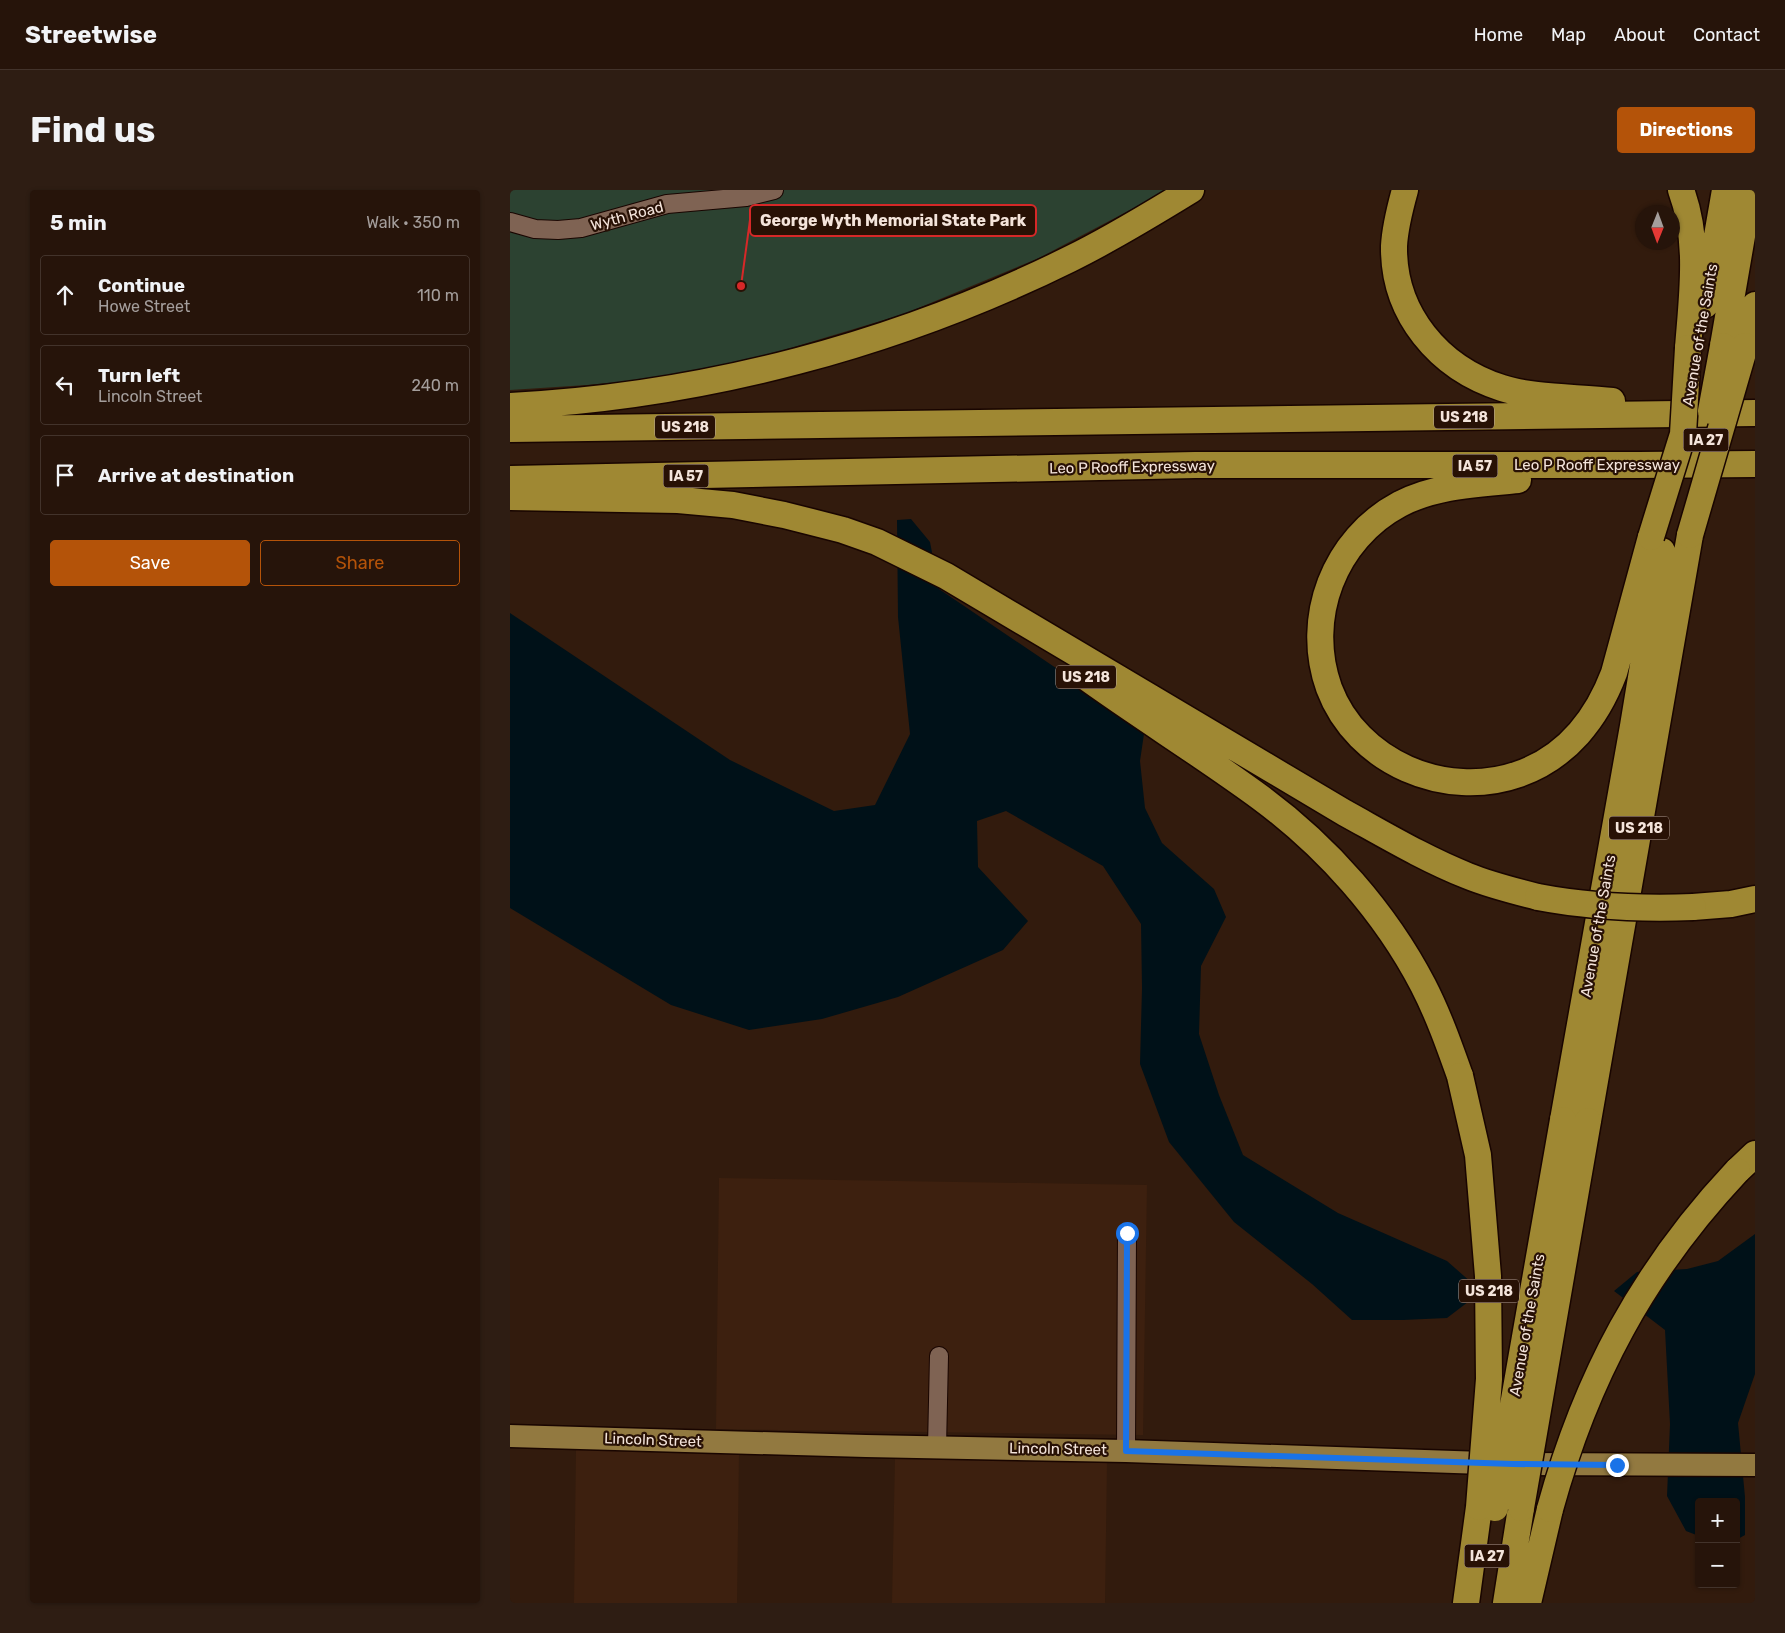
<!DOCTYPE html>
<html lang="en">
<head>
<meta charset="utf-8">
<style>
	body { margin:0; font-family:Rubik,sans-serif; background:#2e1d13; color:#f1f3f6 }
	.controls { position:absolute; right:15px; bottom:15px; display:grid; overflow:hidden; border-radius:5px; box-shadow:0 1px 4px #0004 }
	.controls button { width:45px; height:45px; display:grid; place-items:center; padding:0; border:0; border-bottom:1px solid #42332b; background:#26140a; color:#f1f3f6; font:25px sans-serif }
	.compass { position:absolute; left:1125px; top:15px; width:45px; height:45px; border-radius:50%; background:#26140a; box-shadow:0 1px 4px #0004; rotate:181deg }
	.stop { position:absolute; width:15px; height:15px; margin:-11px; border:4px solid #1a73e8; border-radius:50%; background:#fff }
	.stop.end { background:#1a73e8; border-color:#fff; box-shadow:0 1px 5px #0008 }
	.list { margin:0; padding:0; list-style:none }
	h2 { display:flex; justify-content:space-between; align-items:center; height:65px; margin:0; padding:0 20px; font-size:21px }
	h2 small { font-size:16px; font-weight:400; color:#a49e9c }
	.list li { display:grid; grid-template-columns:32px 1fr auto; gap:15px; align-items:center; box-sizing:border-box; height:80px; margin:0 10px 10px; padding:0 10px; border:1px solid #42332b; border-radius:5px }
	.list b { display:block; font-size:19px; white-space:nowrap }
	.list p { margin:0; font-size:16px; white-space:nowrap; color:#a49e9c }
	.list em { font-size:16px; font-style:normal; color:#a49e9c }
	.actions { display:flex; gap:10px; padding:15px 20px }
	.actions a { flex:1; padding:11px 0; border:1px solid #b45309; border-radius:5px; text-align:center; font-size:18px; color:#b45309 }
	.actions .main { background:#b45309; color:#fff }
	.icon { flex:none; width:28px; height:28px; fill:none; stroke:currentColor; stroke-width:2; stroke-linecap:round; stroke-linejoin:round }
	.map { position:relative; flex:none; width:1245px; height:1413px; overflow:hidden; border-radius:5px }
	header { display:flex; align-items:center; gap:30px; box-sizing:border-box; height:70px; padding:0 25px; background:#26140a; border-bottom:1px solid #42332b }
	header strong { font-size:24px }
	nav { display:flex; gap:28px; margin-inline-start:auto; font-size:18px }
	.intro { display:flex; align-items:center; justify-content:space-between; box-sizing:border-box; height:120px; padding:0 30px }
	h1 { margin:0; font-size:35px }
	.button { padding:12px 22px; border-radius:5px; background:#b45309; color:#fff; font-size:18px; font-weight:700 }
	main { display:flex; gap:30px; padding:0 30px }
	aside { flex:1; background:#26140a; border-radius:5px; box-shadow:0 1px 4px #0004 }
	.map>svg:first-child { display:block }
</style>
</head>
<body>
<header>
<strong>Streetwise</strong>
<nav><a>Home</a><a>Map</a><a>About</a><a>Contact</a></nav>
</header>
<div class="intro"><h1>Find us</h1><a class="button">Directions</a></div>
<main>
<aside>
<h2>5 min<small>Walk · 350 m</small></h2>
<ul class="list">
<li><svg class="icon" aria-label="ahead" viewBox="0 0 24 24"><path d="M12 20V5M6 11l6-6 6 6"/></svg><div><b>Continue</b><p>Howe Street</p></div><em>110 m</em></li>
<li><svg class="icon" aria-label="left" viewBox="0 0 24 24"><path d="M17 20v-9H6M10 6l-5 5 5 5"/></svg><div><b>Turn left</b><p>Lincoln Street</p></div><em>240 m</em></li>
<li><svg class="icon" aria-label="arrive" viewBox="0 0 24 24"><path d="M6 21V4h12l-3 4 3 4H6"/></svg><div><b>Arrive at destination</b></div></li>
</ul>
<div class="actions"><a class="main">Save</a><a>Share</a></div>
</aside>
<div class="map">
<svg width="1245" height="1413" viewBox="0 0 1245 1413">
	<rect width="100%" height="100%" fill="#321b0d"/>
	<!-- built -->
	<path fill="#3d200f" d="M209,988L637,995L633,1245L206,1239Z
		M66,1259L229,1262L227,1413H64Z
		M385,1268L597,1272L595,1413H382Z"/>
	<!-- green -->
	<path fill="#2c4231" d="M0,0H658L529,68L394,124L254,166L153,188L77,195L0,200Z"/>
	<!-- water -->
	<path fill="#001118" d="M401,329L420,352L429,399L611,522L634,544L630,571L635,618L652,653L704,699L716,727L691,776L689,844L709,905L733,965L828,1023L937,1071L962,1093L958,1112L937,1128L893,1130H842L802,1094L724,1032L659,952L630,874L632,798L631,734L593,676L496,621L467,631L468,677L518,731L493,760L388,807L312,829L239,840L161,815L0,718V423L220,570L324,621L365,615L400,544L388,427L387,330Z
		M1245,1044V1184L1228,1233L1235,1307V1345L1226,1350V1312H1189V1346L1176,1341L1157,1306L1160,1234L1155,1140L1104,1101L1127,1082L1177,1079L1208,1071Z"/>
	<g fill="none" stroke-linecap="round" stroke-linejoin="round">
		<!-- minor casing -->
		<g stroke="#190500" stroke-width="20">
			<path id="minor" d="M0,32L25,39L48,40L71,38L157,14L236,7L264,0
				M427,1257L429,1166
				M616,1261L617,1043"/>
		</g>
		<!-- major casing -->
		<g stroke="#190500" stroke-width="25">
			<path id="major" d="M0,1246L356,1256L616,1261L1003,1274L1245,1275"/>
		</g>
		<!-- highway casing -->
		<g stroke="#190500" stroke-width="29">
			<path id="highway" d="M895,0C890,18 885,37 884,56C883,124 929,178 992,198C1022,208 1069,207 1102,211
				M1171,0C1190,51 1182,105 1178,158
				M1195,115L1215,0
				M1213,156L1240,0
				M1235,156L1245,115
				M0,216C194,206 386,155 560,69C601,49 642,24 681,0
				M0,239L1245,223
				M0,289L685,275H1128L1245,274
				M1008,290C969,294 926,295 890,314C824,349 794,428 819,498C847,573 936,610 1009,584C1057,567 1087,528 1104,483L1141,347
				M0,307L168,310L223,315L274,325L333,340L367,352L436,386L835,623C875,645 915,669 958,686C980,695 1004,701 1028,707
				M577,488C634,529 694,566 751,608C817,657 875,722 913,795C928,824 939,855 950,886
				M1183,717L1221,714L1245,709
				M1053,930L1123,536L1152,361
				M1078,931L1180,345
				M1227,981L1245,964
				M956,1413L969,1317
				M996,1413L1011,1318
				M1018,1413L1040,1319"/>
		</g>
		<!-- minor -->
		<use href="#minor" stroke="#7f6353" stroke-width="18"/>
		<!-- major -->
		<use href="#major" stroke="#927940" stroke-width="22"/>
		<!-- highway -->
		<use href="#highway" stroke="#9f8833" stroke-width="26"/>
		<!-- highway-bridge casing -->
		<g stroke="#190500" stroke-width="29" stroke-linecap="butt">
			<path id="highway-bridge" d="M1201,221L1213,156
				M1180,345L1235,156
				M1141,347L1173,244L1178,158
				M1028,707C1080,717 1130,719 1183,717
				M950,886L968,965L978,1086L979,1189L969,1317
				M985,1318L1053,930
				M1011,1318L1078,931
				M1040,1319C1076,1188 1133,1081 1227,981"/>
		</g>
		<!-- highway-bridge -->
		<use href="#highway-bridge" stroke="#9f8833" stroke-width="26"/>
	</g>
	<g fill="none" stroke-linecap="round" stroke-linejoin="round">
		<!-- route -->
		<path stroke="#1a73e8" stroke-width="6" d="M617,1043L616,1261L1003,1274L1107,1275"/>
	</g>
	<g text-anchor="middle" dominant-baseline="central" stroke-width="4.5" stroke-linejoin="round" paint-order="stroke">
		<!-- shield labels -->
		<g fill="#281105" stroke="#b7a59b" stroke-width="1">
			<rect x="924" y="215.5" width="60" height="23" rx="4"/>
			<rect x="145" y="225.5" width="60" height="23" rx="4"/>
			<rect x="1173.5" y="238.5" width="45" height="23" rx="4"/>
			<rect x="942.5" y="264.5" width="45" height="23" rx="4"/>
			<rect x="153.5" y="274.5" width="45" height="23" rx="4"/>
			<rect x="546" y="475.5" width="60" height="23" rx="4"/>
			<rect x="1099" y="626.5" width="60" height="23" rx="4"/>
			<rect x="949" y="1089.5" width="60" height="23" rx="4"/>
			<rect x="954.5" y="1354.5" width="45" height="23" rx="4"/>
		</g>
		<g font-size="14" font-weight="bold" fill="#f4e4db">
			<text x="954" y="227">US 218</text>
			<text x="175" y="237">US 218</text>
			<text x="1196" y="250">IA 27</text>
			<text x="965" y="276">IA 57</text>
			<text x="176" y="286">IA 57</text>
			<text x="576" y="487">US 218</text>
			<text x="1129" y="638">US 218</text>
			<text x="979" y="1101">US 218</text>
			<text x="977" y="1366">IA 27</text>
		</g>
		<!-- street labels -->
		<g font-size="15" fill="#f4e4db" stroke="#281105">
			<text transform="translate(117 26) rotate(-15)">Wyth Road</text>
			<text transform="translate(1190 145) rotate(-80)">Avenue of the Saints</text>
			<text x="1087" y="275">Leo P Rooff Expressway</text>
			<text transform="translate(622 277) rotate(-1)">Leo P Rooff Expressway</text>
			<text transform="translate(1088 736) rotate(-80)">Avenue of the Saints</text>
			<text transform="translate(1017 1135) rotate(-80)">Avenue of the Saints</text>
			<text transform="translate(143 1250) rotate(2)">Lincoln Street</text>
			<text transform="translate(548 1259) rotate(1)">Lincoln Street</text>
		</g>
	</g>
	<!-- callouts -->
	<path fill="none" stroke="#d62828" stroke-width="2" d="M231 96L240 30"/>
	<circle fill="#d62828" stroke="#281105" stroke-width="2" cx="231" cy="96" r="5"/>
	<rect fill="#281105" stroke="#d62828" stroke-width="2" x="240" y="15" width="286" height="31" rx="5"/>
	<g font-size="16" text-anchor="middle" font-weight="bold" fill="#f4e4db">
		<text x="383" y="36">George Wyth Memorial State Park</text>
	</g>
</svg>
<div class="controls">
<button>+</button>
<button>−</button>
</div>
<svg class="compass" viewBox="-18 -18 36 36"><path d="M0-13l5 13h-10z" fill="#e53935"/><path d="M0 13l5-13h-10z" fill="#a49e9c"/></svg>
<div class="stop" style="left:617px;top:1043px"></div>
<div class="stop end" style="left:1107px;top:1275px"></div>
</div>
</main>
</body>
</html>
